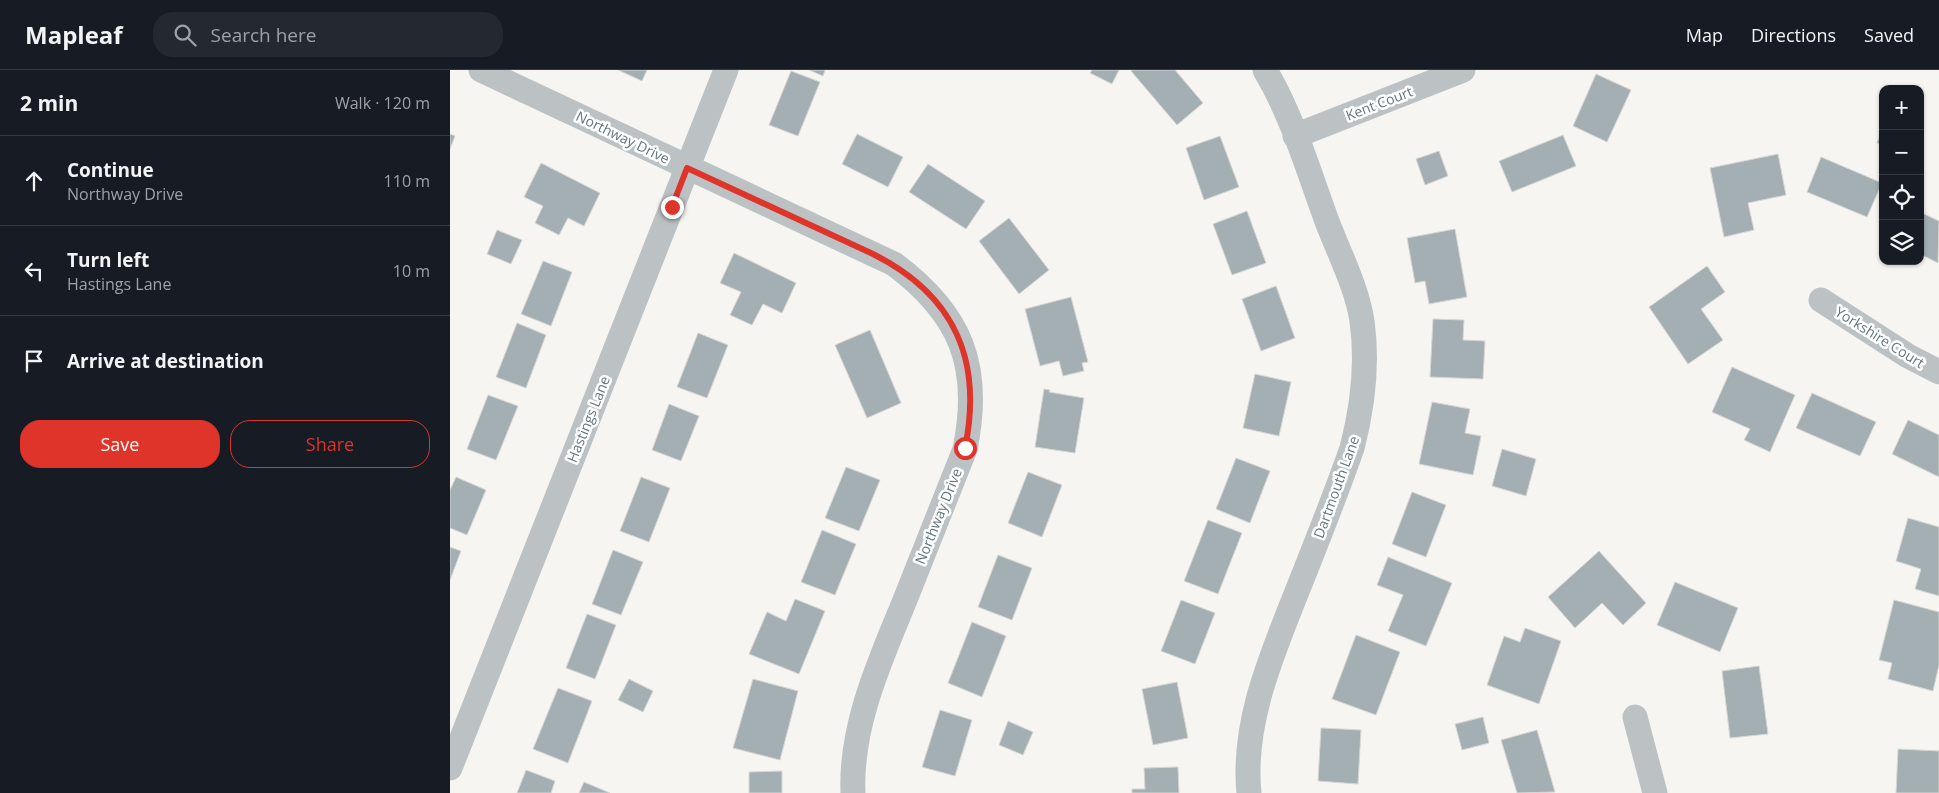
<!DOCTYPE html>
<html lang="en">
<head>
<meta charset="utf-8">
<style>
	body { margin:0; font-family:"Open Sans",sans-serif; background:#242831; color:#f1f3f6 }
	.controls { position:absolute; right:15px; top:15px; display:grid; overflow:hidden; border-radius:10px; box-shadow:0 1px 4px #0004 }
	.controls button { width:45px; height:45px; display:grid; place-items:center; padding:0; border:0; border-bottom:1px solid #363941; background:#171b24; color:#f1f3f6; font:25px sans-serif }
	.stop { position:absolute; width:15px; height:15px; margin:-11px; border:4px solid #de342a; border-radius:50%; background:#fff }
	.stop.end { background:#de342a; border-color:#fff; box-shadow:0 1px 5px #0008 }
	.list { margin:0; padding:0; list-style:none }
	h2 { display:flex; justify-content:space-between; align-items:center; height:65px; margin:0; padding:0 20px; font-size:21px }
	h2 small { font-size:16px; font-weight:400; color:#9ea1a6 }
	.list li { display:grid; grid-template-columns:32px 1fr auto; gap:15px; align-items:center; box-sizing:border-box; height:90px; padding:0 20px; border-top:1px solid #363941 }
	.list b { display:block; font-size:19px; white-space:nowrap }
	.list p { margin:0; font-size:16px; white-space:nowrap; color:#9ea1a6 }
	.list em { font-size:16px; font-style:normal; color:#9ea1a6 }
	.actions { display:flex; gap:10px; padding:15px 20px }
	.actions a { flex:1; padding:11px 0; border:1px solid #de342a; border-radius:20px; text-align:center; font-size:18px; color:#de342a }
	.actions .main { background:#de342a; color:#fff }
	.icon { flex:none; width:28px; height:28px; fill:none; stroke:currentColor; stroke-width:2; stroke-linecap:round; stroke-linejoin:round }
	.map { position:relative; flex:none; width:1489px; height:723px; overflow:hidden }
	header { display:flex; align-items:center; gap:30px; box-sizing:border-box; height:70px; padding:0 25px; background:#171b24; border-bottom:1px solid #363941 }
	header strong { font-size:24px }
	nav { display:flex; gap:28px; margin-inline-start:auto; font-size:18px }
	.search { width:350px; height:45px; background:#242831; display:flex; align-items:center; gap:12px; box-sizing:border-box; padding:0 18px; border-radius:20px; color:#9ea1a6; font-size:19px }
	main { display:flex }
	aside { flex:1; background:#171b24 }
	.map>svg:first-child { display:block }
</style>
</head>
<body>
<header>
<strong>Mapleaf</strong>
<div class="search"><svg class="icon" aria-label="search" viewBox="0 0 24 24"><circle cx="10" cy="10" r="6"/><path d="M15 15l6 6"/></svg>Search here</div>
<nav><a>Map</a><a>Directions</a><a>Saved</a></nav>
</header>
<main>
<aside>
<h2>2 min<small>Walk · 120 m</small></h2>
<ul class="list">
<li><svg class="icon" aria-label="ahead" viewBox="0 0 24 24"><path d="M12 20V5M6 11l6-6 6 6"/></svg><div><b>Continue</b><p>Northway Drive</p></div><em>110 m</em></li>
<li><svg class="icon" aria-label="left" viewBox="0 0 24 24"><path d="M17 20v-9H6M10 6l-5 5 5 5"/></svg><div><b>Turn left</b><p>Hastings Lane</p></div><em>10 m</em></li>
<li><svg class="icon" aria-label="arrive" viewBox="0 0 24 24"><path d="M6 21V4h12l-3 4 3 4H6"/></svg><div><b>Arrive at destination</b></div></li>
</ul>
<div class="actions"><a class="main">Save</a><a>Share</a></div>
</aside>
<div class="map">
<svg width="1489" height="723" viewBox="0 0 1489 723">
	<rect width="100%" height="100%" fill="#f6f5f2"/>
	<!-- building -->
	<path fill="#a3afb2" stroke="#d7d7d5" d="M168,0H197L192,11Z
		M359,0H375L373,6Z
		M642,0H669L662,14L640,3Z
		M683,0H725L753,33L727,55L681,1Z
		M341,1L370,12L348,66L319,55Z
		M1146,4L1181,20L1157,72L1123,56Z
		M1433,58V75L1427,73Z
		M0,64L5,66L0,79Z
		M407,64L453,87L438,117L392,94Z
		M1113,65L1126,96L1062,122L1049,91Z
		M770,66L789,117L754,130L736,78Z
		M989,81L998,106L975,115L966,89Z
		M1328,84L1336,125L1298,133L1304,160L1274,167L1260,98Z
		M1371,87L1432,113L1417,147L1357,122Z
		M91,93L150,123L134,156L118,148L109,165L85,153L93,136L74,127Z
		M478,94L535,131L516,159L459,122Z
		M797,141L816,193L782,205L763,154Z
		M1470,142L1489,151L1488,193L1470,184Z
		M559,148L599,200L569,224L529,171Z
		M1005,159L1017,227L979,234L975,211L965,213L957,168Z
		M47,160L72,170L61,194L37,184Z
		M284,183L346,213L332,243L313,234L302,255L280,245L291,222L270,213Z
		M93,191L122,202L101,256L71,244Z
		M1257,196L1275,222L1251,239L1273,270L1238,294L1199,237Z
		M826,216L845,268L811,281L792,229Z
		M621,227L638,292L632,293L634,301L613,306L609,291L590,296L575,239Z
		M983,249L1014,250L1013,270L1035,271L1033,309L980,307Z
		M67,253L96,265L76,318L46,307Z
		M420,260L451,333L417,348L385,275Z
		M248,263L278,275L257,328L227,317Z
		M1282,297L1345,325L1320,382L1294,370L1300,359L1262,342Z
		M805,304L841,312L829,366L793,358Z
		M594,319L600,320L599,322L634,328L625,383L585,377Z
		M1362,323L1426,352L1410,386L1346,358Z
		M38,325L68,336L46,390L17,379Z
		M982,332L1020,339L1015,363L1031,366L1023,405L969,394Z
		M219,334L249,346L231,391L202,380Z
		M1458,350L1489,365V407L1442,384Z
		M1052,379L1086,389L1076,426L1042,416Z
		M786,388L820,401L800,453L766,439Z
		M396,397L430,410L409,461L375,448Z
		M578,402L612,415L592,467L558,453Z
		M6,407L36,420L17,465L0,458V420Z
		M191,407L220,418L199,472L170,461Z
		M962,422L996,435L976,487L942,474Z
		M1458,448L1489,457V526L1465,519L1471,499L1446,491Z
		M758,450L792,463L768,524L734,511Z
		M372,460L406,474L385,525L351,512Z
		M0,477L11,481L0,510Z
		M163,480L193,492L171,545L142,534Z
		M1149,481L1196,533L1173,555L1152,533L1125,558L1098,527Z
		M548,485L582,498L562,550L528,537Z
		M938,487L1002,513L976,576L938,561L953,525L927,515Z
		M1225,512L1288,538L1270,582L1207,555Z
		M345,529L375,541L349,604L299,584L317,542L336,551Z
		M731,530L765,543L745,594L711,581Z
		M1444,530L1489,542V595L1483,621L1438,609L1442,593L1429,590Z
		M137,544L166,555L145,609L116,598Z
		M522,552L556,566L532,627L498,613Z
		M1075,558L1111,571L1089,634L1037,615L1054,566L1070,572Z
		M906,565L950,582L926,645L882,629Z
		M1309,596L1318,664L1280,668L1272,601Z
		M179,609L203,621L193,642L168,630Z
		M303,609L348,621L330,690L283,678Z
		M727,612L738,668L703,675L692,619Z
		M108,618L142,631L118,693L83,679Z
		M490,640L522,650L505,706L472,697Z
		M1033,647L1039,673L1012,680L1005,654Z
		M558,651L583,662L573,685L549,675Z
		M871,658L911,660L908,714L868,711Z
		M1087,660L1105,722L1067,723L1051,670Z
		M1448,679L1489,681V723H1446Z
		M728,697L729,723H682V719H695L694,698Z
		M76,700L105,711L101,723H67Z
		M332,701V723H299V702Z
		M134,712L160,723H129Z"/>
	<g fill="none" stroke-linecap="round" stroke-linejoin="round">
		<!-- minor -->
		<path stroke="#bcc2c4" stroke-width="25" d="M31,0L444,194C511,244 532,296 515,379C495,429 475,480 455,530C430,591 400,656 403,723
			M845,66L1013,0
			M1371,230L1458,286L1489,302
			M1185,647L1205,723
			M0,698L276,0
			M799,723C792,654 821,587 846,524C865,476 885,427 902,378C913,336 918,294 912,251C907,218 890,185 878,154C859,103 843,47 815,0"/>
	</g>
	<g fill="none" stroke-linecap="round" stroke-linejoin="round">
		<!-- route -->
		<path stroke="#de342a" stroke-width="6" d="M222,137L237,98L423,184C505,225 533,290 515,378"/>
	</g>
	<g text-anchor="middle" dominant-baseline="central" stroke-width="5" stroke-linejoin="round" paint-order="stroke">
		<!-- street labels -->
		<g font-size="14" fill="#61767c" stroke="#fff">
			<text transform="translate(929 33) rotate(-21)">Kent Court</text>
			<text transform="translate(173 67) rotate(26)">Northway Drive</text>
			<text transform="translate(1430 267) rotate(32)">Yorkshire Court</text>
			<text transform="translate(138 349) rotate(-68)">Hastings Lane</text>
			<text transform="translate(886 417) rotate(-70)">Dartmouth Lane</text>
			<text transform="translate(488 446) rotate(-68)">Northway Drive</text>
		</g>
	</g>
</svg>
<div class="controls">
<button>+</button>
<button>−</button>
<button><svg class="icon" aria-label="locate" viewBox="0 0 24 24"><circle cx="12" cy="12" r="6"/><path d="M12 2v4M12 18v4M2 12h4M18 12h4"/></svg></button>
<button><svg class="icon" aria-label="layers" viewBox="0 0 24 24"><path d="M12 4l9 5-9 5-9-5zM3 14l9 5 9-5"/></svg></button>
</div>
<div class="stop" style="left:515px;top:378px"></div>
<div class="stop end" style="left:222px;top:137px"></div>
</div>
</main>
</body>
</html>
